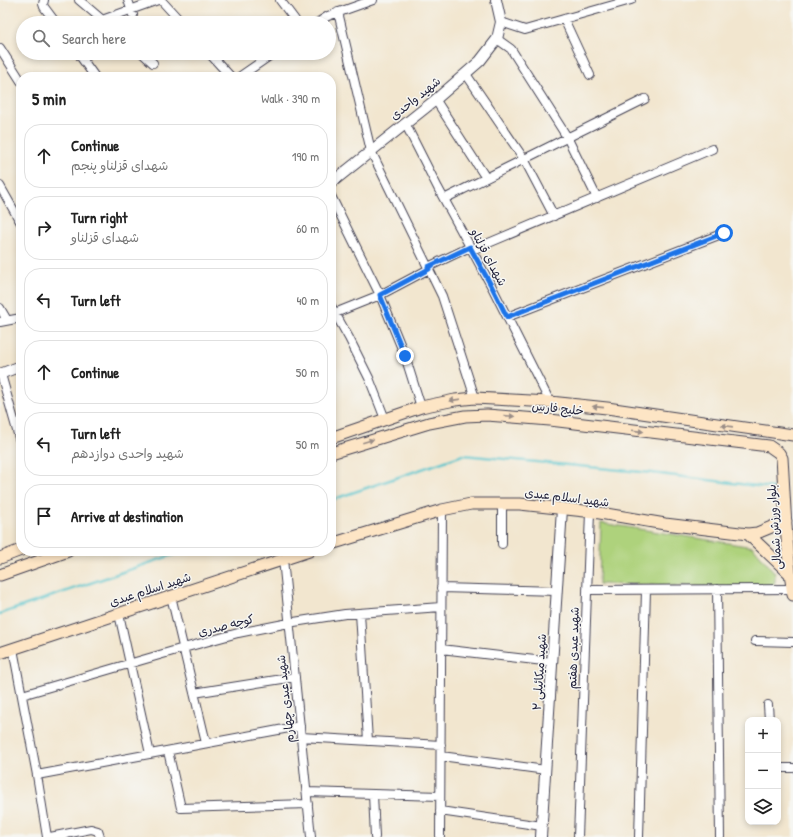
<!DOCTYPE html>
<html lang="en">
<head>
<meta charset="utf-8">
<style>
	body { margin:0; font-family:"Patrick Hand","Playpen Sans Arabic",sans-serif; background:#f6f6f6; color:#222 }
	.controls { position:absolute; right:12px; bottom:12px; display:grid; overflow:hidden; border-radius:8px; box-shadow:0 2px 6px #0003 }
	.controls button { width:36px; height:36px; display:grid; place-items:center; padding:0; border:0; border-bottom:1px solid #e0e0e0; background:#fff; color:#222; font:20px sans-serif }
	.stop { position:absolute; width:12px; height:12px; margin:-9px; border:3px solid #1a73e8; border-radius:50%; background:#fff }
	.stop.end { background:#1a73e8; border-color:#fff; box-shadow:0 1px 4px #0008 }
	.list { margin:0; padding:0; list-style:none }
	h2 { display:flex; justify-content:space-between; align-items:center; height:52px; margin:0; padding:0 16px; font-size:17px }
	h2 small { font-size:13px; font-weight:400; color:#767676 }
	.list li { display:grid; grid-template-columns:26px 1fr auto; gap:12px; align-items:center; box-sizing:border-box; height:64px; margin:0 8px 8px; padding:0 8px; border:1px solid #e0e0e0; border-radius:16px }
	.list b { display:block; font-size:15px; white-space:nowrap }
	.list p { margin:0; font-size:13px; white-space:nowrap; color:#767676 }
	.list em { font-size:13px; font-style:normal; color:#767676 }
	.icon { flex:none; width:22px; height:22px; fill:none; stroke:currentColor; stroke-width:2; stroke-linecap:round; stroke-linejoin:round }
	.map { position:relative; flex:none; width:793px; height:837px; overflow:hidden }
	.search { position:absolute; background:#fff; box-shadow:0 2px 6px #0003; left:16px; top:16px; width:320px; height:44px; display:flex; align-items:center; gap:10px; box-sizing:border-box; padding:0 14px; border-radius:22px; color:#767676; font-size:15px }
	.panel { position:absolute; background:#fff; box-shadow:0 2px 6px #0003; left:16px; top:72px; width:320px; height:484px; border-radius:16px }
	.map>svg:first-child { display:block }
</style>
</head>
<body>
<div class="map">
<svg width="793" height="837" viewBox="0 0 793 837">
	<rect width="100%" height="100%" fill="#f6f6f2"/>
	<filter id="ink" filterUnits="userSpaceOnUse"><feTurbulence type="fractalNoise" baseFrequency=".025" numOctaves="2"/><feDisplacementMap in="SourceGraphic" scale="8" xChannelSelector="R" yChannelSelector="G"/><feConvolveMatrix kernelMatrix="1 2 1 2 8 2 1 2 1" color-interpolation-filters="sRGB"/></filter>
	<filter id="wash" filterUnits="userSpaceOnUse"><feTurbulence type="fractalNoise" baseFrequency=".012" numOctaves="4" result="noise"/><feDisplacementMap in="SourceGraphic" scale="16" xChannelSelector="R" yChannelSelector="G"/><feGaussianBlur stdDeviation="0.9" result="paint"/><feColorMatrix in="noise" values="0 0 0 0 0 0 0 0 0 0 0 0 0 0 0 0 0 1.4 0 .05"/><feComposite in="paint" operator="in"/></filter>
	<g filter="url(#wash)">
		<rect width="100%" height="100%" fill="#f2e6cf"/>
		<!-- green -->
		<path fill="#aed27b" stroke="#687a5b" d="M601,523L753,547L775,573V582L771,588L599,584Z"/>
		<g fill="none" stroke-linecap="round" stroke-linejoin="round">
			<!-- stream -->
			<path stroke="#56c4cb" stroke-width="2.5" d="M331,500L463,455L652,473L781,489
				M0,614L184,551"/>
		</g>
	</g>
	<g filter="url(#ink)">
		<g fill="none" stroke-linecap="round" stroke-linejoin="round">
			<!-- minor casing -->
			<g stroke="#413f51" stroke-width="10">
				<path id="minor" d="M44,0L43,4L44,7L56,23
					M79,0L106,23
					M128,0L133,15
					M161,0L182,23
					M280,0L295,20
					M338,12L371,151L442,296L475,398
					M564,19L590,75
					M102,20L158,0
					M501,22L525,30L631,0
					M317,23L328,16L373,0
					M497,39L511,49L567,137L597,198
					M0,48L21,81
					M78,53L95,77
					M142,53L153,63
					M209,53L231,77
					M466,74L524,159L554,216
					M239,77L274,53
					M435,99L486,178
					M405,123L438,188L492,287L550,402
					M0,186L21,223
					M331,196L380,295L405,356L421,407
					M444,199L645,99
					M472,250L712,149
					M428,267L470,247
					M331,306L349,338L369,378L385,419
					M0,308L7,320
					M335,313L380,295L429,269
					M507,317L724,233
					M0,322L21,318
					M1,374L21,445
					M502,544V504
					M283,559L311,837
					M441,588L557,591
					M717,589L720,837
					M587,590L792,589
					M171,596L206,743
					M360,613L368,741
					M119,614L150,754
					M755,641L793,642
					M13,649L37,775L47,837
					M441,649L552,662
					M194,693L295,677
					M22,695L180,649L238,633L294,622L345,614L441,607
					M768,705L769,720
					M301,737L441,745
					M168,751L181,808L308,804
					M441,756L546,770
					M778,768H793
					M37,775L300,726
					M307,792L440,796
					M373,794L375,837
					M440,811L542,826
					M50,837L91,829L98,831L100,837
					M440,837L442,510
					M578,837L590,512
					M639,837L646,590"/>
			</g>
			<!-- tertiary casing -->
			<g stroke="#413f51" stroke-width="12">
				<path id="tertiary" d="M331,183L434,101L480,61L497,39L501,22L496,0
					M0,374L21,366
					M541,837L562,509"/>
			</g>
			<!-- secondary casing -->
			<g stroke="#413f51" stroke-width="13">
				<path id="secondary" d="M331,438L421,407L455,400L475,398L550,402L607,408L793,435
					M331,453L429,423L465,416L487,415L550,420L769,446L779,453L782,458C785,503 786,550 793,595
					M748,534L789,573
					M331,544L442,510L471,504H520L594,512L665,524L748,534L757,533L786,521
					M0,558L21,550
					M0,575L68,551
					M0,653L309,551"/>
			</g>
			<!-- minor -->
			<use href="#minor" stroke="#fff" stroke-width="8"/>
			<!-- tertiary -->
			<use href="#tertiary" stroke="#fff" stroke-width="10"/>
			<!-- secondary -->
			<use href="#secondary" stroke="#fde5c5" stroke-width="11"/>
		</g>
		<!-- one-way arrows -->
		<defs><path id="oneway-solid" d="M-6-.8H1V-3.2L6.5 0L1 3.2V.8H-6Z"/></defs>
		<g fill="#9a8d87">
			<use href="#oneway-solid" transform="translate(455 400) rotate(172)"/>
			<use href="#oneway-solid" transform="translate(598 407) rotate(-174)"/>
			<use href="#oneway-solid" transform="translate(509 416) rotate(4)"/>
			<use href="#oneway-solid" transform="translate(727 426) rotate(-172)"/>
			<use href="#oneway-solid" transform="translate(638 431) rotate(7)"/>
			<use href="#oneway-solid" transform="translate(368 441) rotate(-17)"/>
		</g>
	</g>
	<g fill="none" stroke-linecap="round" stroke-linejoin="round" filter="url(#ink)">
		<!-- route -->
		<path stroke="#1a73e8" stroke-width="5" d="M405,356L380,295L429,269L428,267L470,247L492,287L507,317L724,233"/>
	</g>
	<g text-anchor="middle" dominant-baseline="central" stroke-width="3" stroke-linejoin="round" paint-order="stroke">
		<!-- street labels -->
		<g font-size="12" fill="#22223b" stroke="#f6f6f2">
			<text transform="translate(415 98) rotate(-39)">شهید واحدی</text>
			<text transform="translate(489 257) rotate(62)">شهدای قزلناو</text>
			<text transform="translate(558 408) rotate(6)">خلیج فارس</text>
			<text transform="translate(567 497) rotate(7)">شهید اسلام عبدی</text>
			<text transform="translate(774 527) rotate(-94)">بلوار ورزش شمالی</text>
			<text transform="translate(150 589) rotate(-18)">شهید اسلام عبدی</text>
			<text transform="translate(226 625) rotate(-14)">کوچه صدری</text>
			<text transform="translate(573 648) rotate(-88)">شهید عبدی هفتم</text>
			<text transform="translate(539 672) rotate(-86)">شهید میکائیلی ۲</text>
			<text transform="translate(285 699) rotate(-96)">شهید عبدی چهارم</text>
		</g>
	</g>
</svg>
<div class="controls">
<button>+</button>
<button>−</button>
<button><svg class="icon" aria-label="layers" viewBox="0 0 24 24"><path d="M12 4l9 5-9 5-9-5zM3 14l9 5 9-5"/></svg></button>
</div>
<div class="stop" style="left:724px;top:233px"></div>
<div class="stop end" style="left:405px;top:356px"></div>
<div class="search"><svg class="icon" aria-label="search" viewBox="0 0 24 24"><circle cx="10" cy="10" r="6"/><path d="M15 15l6 6"/></svg>Search here</div>
<section class="panel">
<h2>5 min<small>Walk · 390 m</small></h2>
<ul class="list">
<li><svg class="icon" aria-label="ahead" viewBox="0 0 24 24"><path d="M12 20V5M6 11l6-6 6 6"/></svg><div><b>Continue</b><p>شهدای قزلناو پنجم</p></div><em>190 m</em></li>
<li><svg class="icon" aria-label="right" viewBox="0 0 24 24"><path d="M7 20v-9h11M14 6l5 5-5 5"/></svg><div><b>Turn right</b><p>شهدای قزلناو</p></div><em>60 m</em></li>
<li><svg class="icon" aria-label="left" viewBox="0 0 24 24"><path d="M17 20v-9H6M10 6l-5 5 5 5"/></svg><div><b>Turn left</b></div><em>40 m</em></li>
<li><svg class="icon" aria-label="ahead" viewBox="0 0 24 24"><path d="M12 20V5M6 11l6-6 6 6"/></svg><div><b>Continue</b></div><em>50 m</em></li>
<li><svg class="icon" aria-label="left" viewBox="0 0 24 24"><path d="M17 20v-9H6M10 6l-5 5 5 5"/></svg><div><b>Turn left</b><p>شهید واحدی دوازدهم</p></div><em>50 m</em></li>
<li><svg class="icon" aria-label="arrive" viewBox="0 0 24 24"><path d="M6 21V4h12l-3 4 3 4H6"/></svg><div><b>Arrive at destination</b></div></li>
</ul>
</section>
</div>
</body>
</html>
